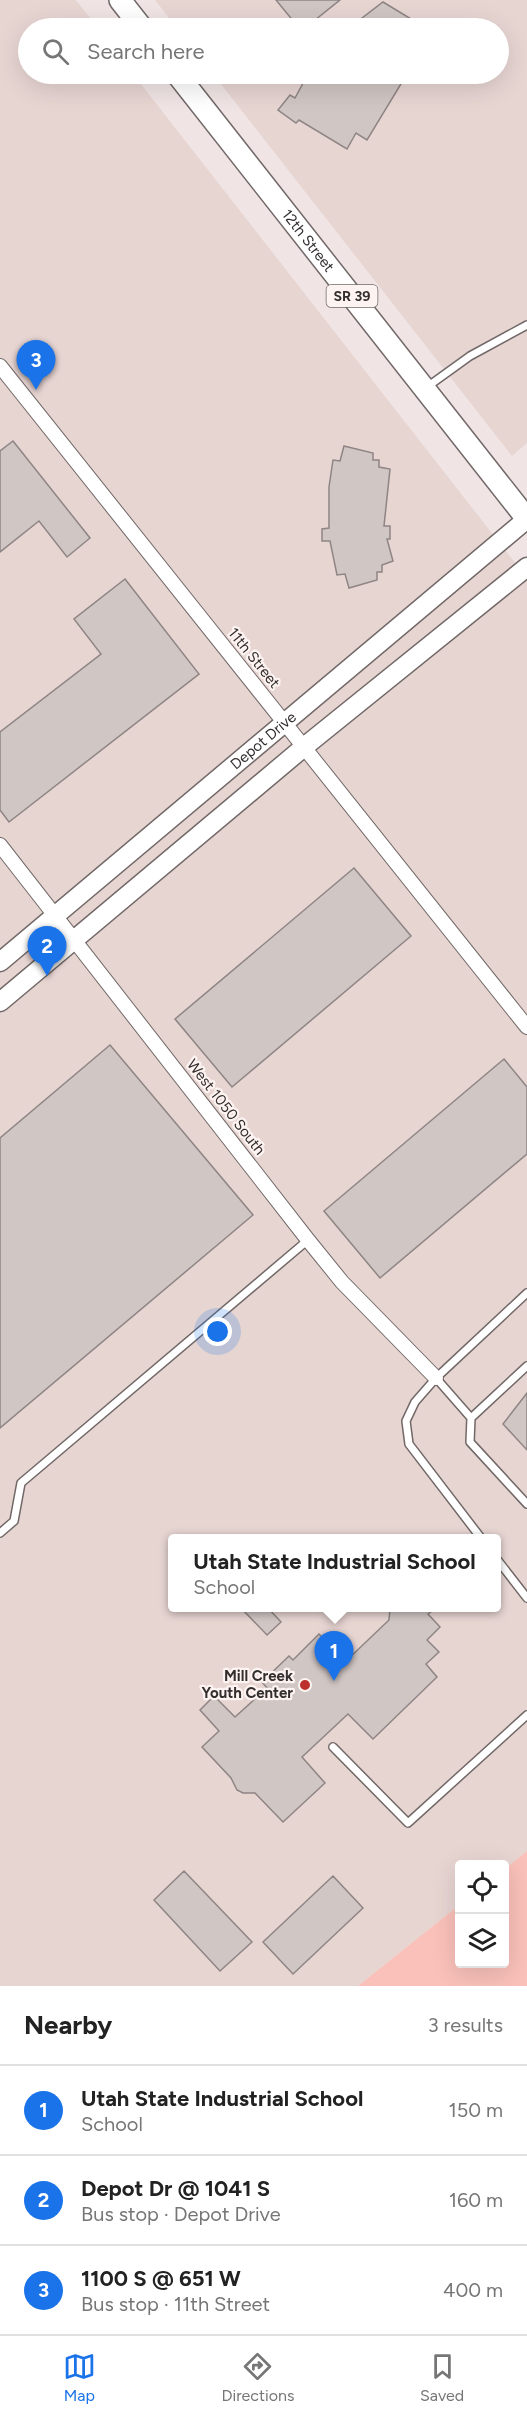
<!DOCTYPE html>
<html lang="en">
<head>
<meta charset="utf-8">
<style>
	body { margin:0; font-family:Figtree,sans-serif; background:#f2f2f2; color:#222 }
	.controls { position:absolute; right:18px; bottom:18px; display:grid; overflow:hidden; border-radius:6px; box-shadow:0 6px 24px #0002 }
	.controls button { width:54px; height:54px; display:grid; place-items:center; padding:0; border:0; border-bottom:2px solid #e0e0e0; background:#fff; color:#222; font:30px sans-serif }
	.you { position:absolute; left:218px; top:1332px; width:21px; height:21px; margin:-15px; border:4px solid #fff; border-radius:50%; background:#1a73e8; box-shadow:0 0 0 9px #1a73e833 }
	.badge { display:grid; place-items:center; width:39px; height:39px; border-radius:50%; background:#1a73e8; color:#fff; font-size:20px; font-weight:700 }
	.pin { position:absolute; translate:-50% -50px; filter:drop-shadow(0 2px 3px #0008) }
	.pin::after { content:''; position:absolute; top:32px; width:21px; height:18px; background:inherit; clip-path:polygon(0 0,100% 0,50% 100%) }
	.popup { position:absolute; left:168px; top:1534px; width:333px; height:78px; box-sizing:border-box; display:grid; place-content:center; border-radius:6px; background:#fff; filter:drop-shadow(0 2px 4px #0005); font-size:20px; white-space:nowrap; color:#767676 }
	.popup b { font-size:22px; color:#222 }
	.popup::after { content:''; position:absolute; left:50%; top:100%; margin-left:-12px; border:12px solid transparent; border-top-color:#fff }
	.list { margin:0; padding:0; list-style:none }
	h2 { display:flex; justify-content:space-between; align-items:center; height:78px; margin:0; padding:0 24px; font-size:26px }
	h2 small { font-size:20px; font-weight:400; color:#767676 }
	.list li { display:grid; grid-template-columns:39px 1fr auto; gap:18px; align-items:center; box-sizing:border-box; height:90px; padding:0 24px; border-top:2px solid #e0e0e0 }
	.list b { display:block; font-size:22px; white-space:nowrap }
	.list p { margin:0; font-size:20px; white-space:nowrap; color:#767676 }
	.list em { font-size:20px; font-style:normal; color:#767676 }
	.icon { flex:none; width:33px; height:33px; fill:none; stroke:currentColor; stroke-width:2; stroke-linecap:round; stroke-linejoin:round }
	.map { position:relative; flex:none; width:527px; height:1986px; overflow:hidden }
	.search { position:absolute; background:#fff; box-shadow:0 6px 24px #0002; left:18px; right:18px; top:18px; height:66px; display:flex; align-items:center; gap:15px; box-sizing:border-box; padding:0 21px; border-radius:33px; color:#767676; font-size:22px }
	.sheet { height:348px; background:#fff }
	nav { display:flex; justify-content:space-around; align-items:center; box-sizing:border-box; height:84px; border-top:2px solid #e0e0e0; background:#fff; font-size:16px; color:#767676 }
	nav a { display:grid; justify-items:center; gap:3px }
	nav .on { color:#1a73e8 }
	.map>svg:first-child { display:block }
</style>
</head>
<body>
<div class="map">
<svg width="527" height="1986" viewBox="0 0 527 1986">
	<rect width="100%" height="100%" fill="#f0e5e4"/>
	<!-- built -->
	<path fill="#e7d5d2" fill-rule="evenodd" d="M0,0H76L98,28H28V74H133L527,578V1851L505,1869L504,1864H460L459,1905L358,1986H0ZM172,1538H496V1608H172Z
		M155,0H527V443L512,456L213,74H498V28H177Z"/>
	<!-- green -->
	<path fill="#f9c1ba" d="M527,1851V1986H358L459,1905L460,1964H504L505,1869Z"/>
	<!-- building -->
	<path fill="#d0c6c4" stroke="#8e8584" stroke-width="1.5" d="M276,0H340L305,28H299Z
		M383,2L426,28H349Z
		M308,74H407L367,140L356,133L347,149L299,120L296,123L278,110L290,95L295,98Z
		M13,441L90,538L67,557L39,521L0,552V451Z
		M344,446L373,453V460H379V467L390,469L384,526H390V539H387L393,561L382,565V572H377V580L349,588L345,574L337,575L330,541H322V529L329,528V487L333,460L340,461Z
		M125,579L199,674L9,822L0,810V732L101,654L74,619Z
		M354,868L411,936L232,1087L175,1019Z
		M110,1045L253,1215L0,1428V1138Z
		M504,1059L527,1087V1154L380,1278L324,1211Z
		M527,1393V1450L503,1424Z
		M241,1608H268L281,1622L267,1635Z
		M390,1608H436L428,1614L440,1627L427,1640L439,1652L426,1664L437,1677L373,1739L348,1714L302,1757L325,1783L283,1822L255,1793H243L237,1790L231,1778L202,1747L219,1731L200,1710L214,1696L235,1717L267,1688L262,1682L289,1656L293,1660L319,1634L345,1662L389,1620Z
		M184,1871L252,1942L220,1971L154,1900Z
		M333,1876L363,1908L293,1974L263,1942Z"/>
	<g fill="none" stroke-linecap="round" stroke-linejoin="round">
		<!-- lane casing -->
		<g stroke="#716867" stroke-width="10">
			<path id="lane" d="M427,387L470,356L527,325
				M436,1378L471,1418L527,1366
				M471,1418L470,1442L527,1504
				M0,1533L14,1521L21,1483L308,1240
				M481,1538L409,1444L406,1421L415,1402L436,1378L527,1293
				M496,1558L527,1598
				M333,1747L408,1823L527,1715"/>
		</g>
		<!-- street casing -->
		<g stroke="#716867" stroke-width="16">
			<path id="street" d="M0,366L527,1027
				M0,845L308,1240L342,1282L436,1378"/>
		</g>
		<!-- secondary casing -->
		<g stroke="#716867" stroke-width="21">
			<g id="secondary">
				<path id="s1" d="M0,962L527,519"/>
				<path d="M0,1002L304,747L527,567"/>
			</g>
		</g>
		<!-- primary casing -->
		<g stroke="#716867" stroke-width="24">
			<g id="primary">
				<path d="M120,0L142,28"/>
				<path id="s2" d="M177,74L527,519"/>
			</g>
		</g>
		<!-- lane -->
		<use href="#lane" stroke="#fff" stroke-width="7"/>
		<!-- street -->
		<use href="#street" stroke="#fff" stroke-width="14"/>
		<!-- secondary -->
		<use href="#secondary" stroke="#fff" stroke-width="18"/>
		<!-- primary -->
		<use href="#primary" stroke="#fff" stroke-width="21"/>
	</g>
	<!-- markers -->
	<circle fill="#bd2f2c" stroke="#fdf3f1" stroke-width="2" cx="305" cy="1685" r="6"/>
	<g text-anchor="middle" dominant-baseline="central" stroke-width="4.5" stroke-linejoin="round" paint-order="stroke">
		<!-- shield labels -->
		<rect fill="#fdf3f1" stroke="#706a69" stroke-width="1.5" x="326.5" y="285" width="51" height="22" rx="4.5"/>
		<g font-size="14" font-weight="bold" fill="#332f2f">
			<text x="352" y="296">SR 39</text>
		</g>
		<!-- street labels -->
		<g font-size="15" fill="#332f2f" stroke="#fdf3f1">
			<text stroke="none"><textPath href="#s2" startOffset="212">12th Street</textPath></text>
			<text transform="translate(254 658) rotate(51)">11th Street</text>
			<text stroke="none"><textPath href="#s1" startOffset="344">Depot Drive</textPath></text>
			<text transform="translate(226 1107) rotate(52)">West 1050 South</text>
		</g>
		<!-- poi labels -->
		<g font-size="15" font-weight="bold" fill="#332f2f" stroke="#fdf3f1" text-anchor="end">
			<text x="293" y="1676">Mill Creek<tspan x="293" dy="17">Youth Center</tspan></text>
		</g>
	</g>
</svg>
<div class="controls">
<button><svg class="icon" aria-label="locate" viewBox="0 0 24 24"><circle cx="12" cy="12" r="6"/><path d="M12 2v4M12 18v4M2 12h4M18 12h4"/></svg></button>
<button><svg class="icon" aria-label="layers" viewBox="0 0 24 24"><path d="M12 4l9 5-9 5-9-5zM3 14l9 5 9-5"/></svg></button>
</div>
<div class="you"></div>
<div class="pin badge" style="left:334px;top:1681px">1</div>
<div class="popup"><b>Utah State Industrial School</b>School</div>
<div class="pin badge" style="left:47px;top:976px">2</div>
<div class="pin badge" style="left:36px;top:390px">3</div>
<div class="search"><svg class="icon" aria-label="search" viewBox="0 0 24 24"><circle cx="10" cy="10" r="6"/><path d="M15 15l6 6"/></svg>Search here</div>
</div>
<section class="sheet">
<h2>Nearby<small>3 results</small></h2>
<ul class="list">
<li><span class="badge">1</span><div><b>Utah State Industrial School</b><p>School</p></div><em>150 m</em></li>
<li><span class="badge">2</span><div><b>Depot Dr @ 1041 S</b><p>Bus stop · Depot Drive</p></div><em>160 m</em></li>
<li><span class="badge">3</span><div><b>1100 S @ 651 W</b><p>Bus stop · 11th Street</p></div><em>400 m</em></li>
</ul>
</section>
<nav>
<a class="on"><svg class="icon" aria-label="map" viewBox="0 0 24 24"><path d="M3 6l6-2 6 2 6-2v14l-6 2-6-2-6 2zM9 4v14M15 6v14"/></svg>Map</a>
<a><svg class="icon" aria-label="directions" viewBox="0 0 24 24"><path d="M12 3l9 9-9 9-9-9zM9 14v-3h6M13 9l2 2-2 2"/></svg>Directions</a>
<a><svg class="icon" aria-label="saved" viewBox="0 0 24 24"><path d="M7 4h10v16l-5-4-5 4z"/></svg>Saved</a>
</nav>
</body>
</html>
